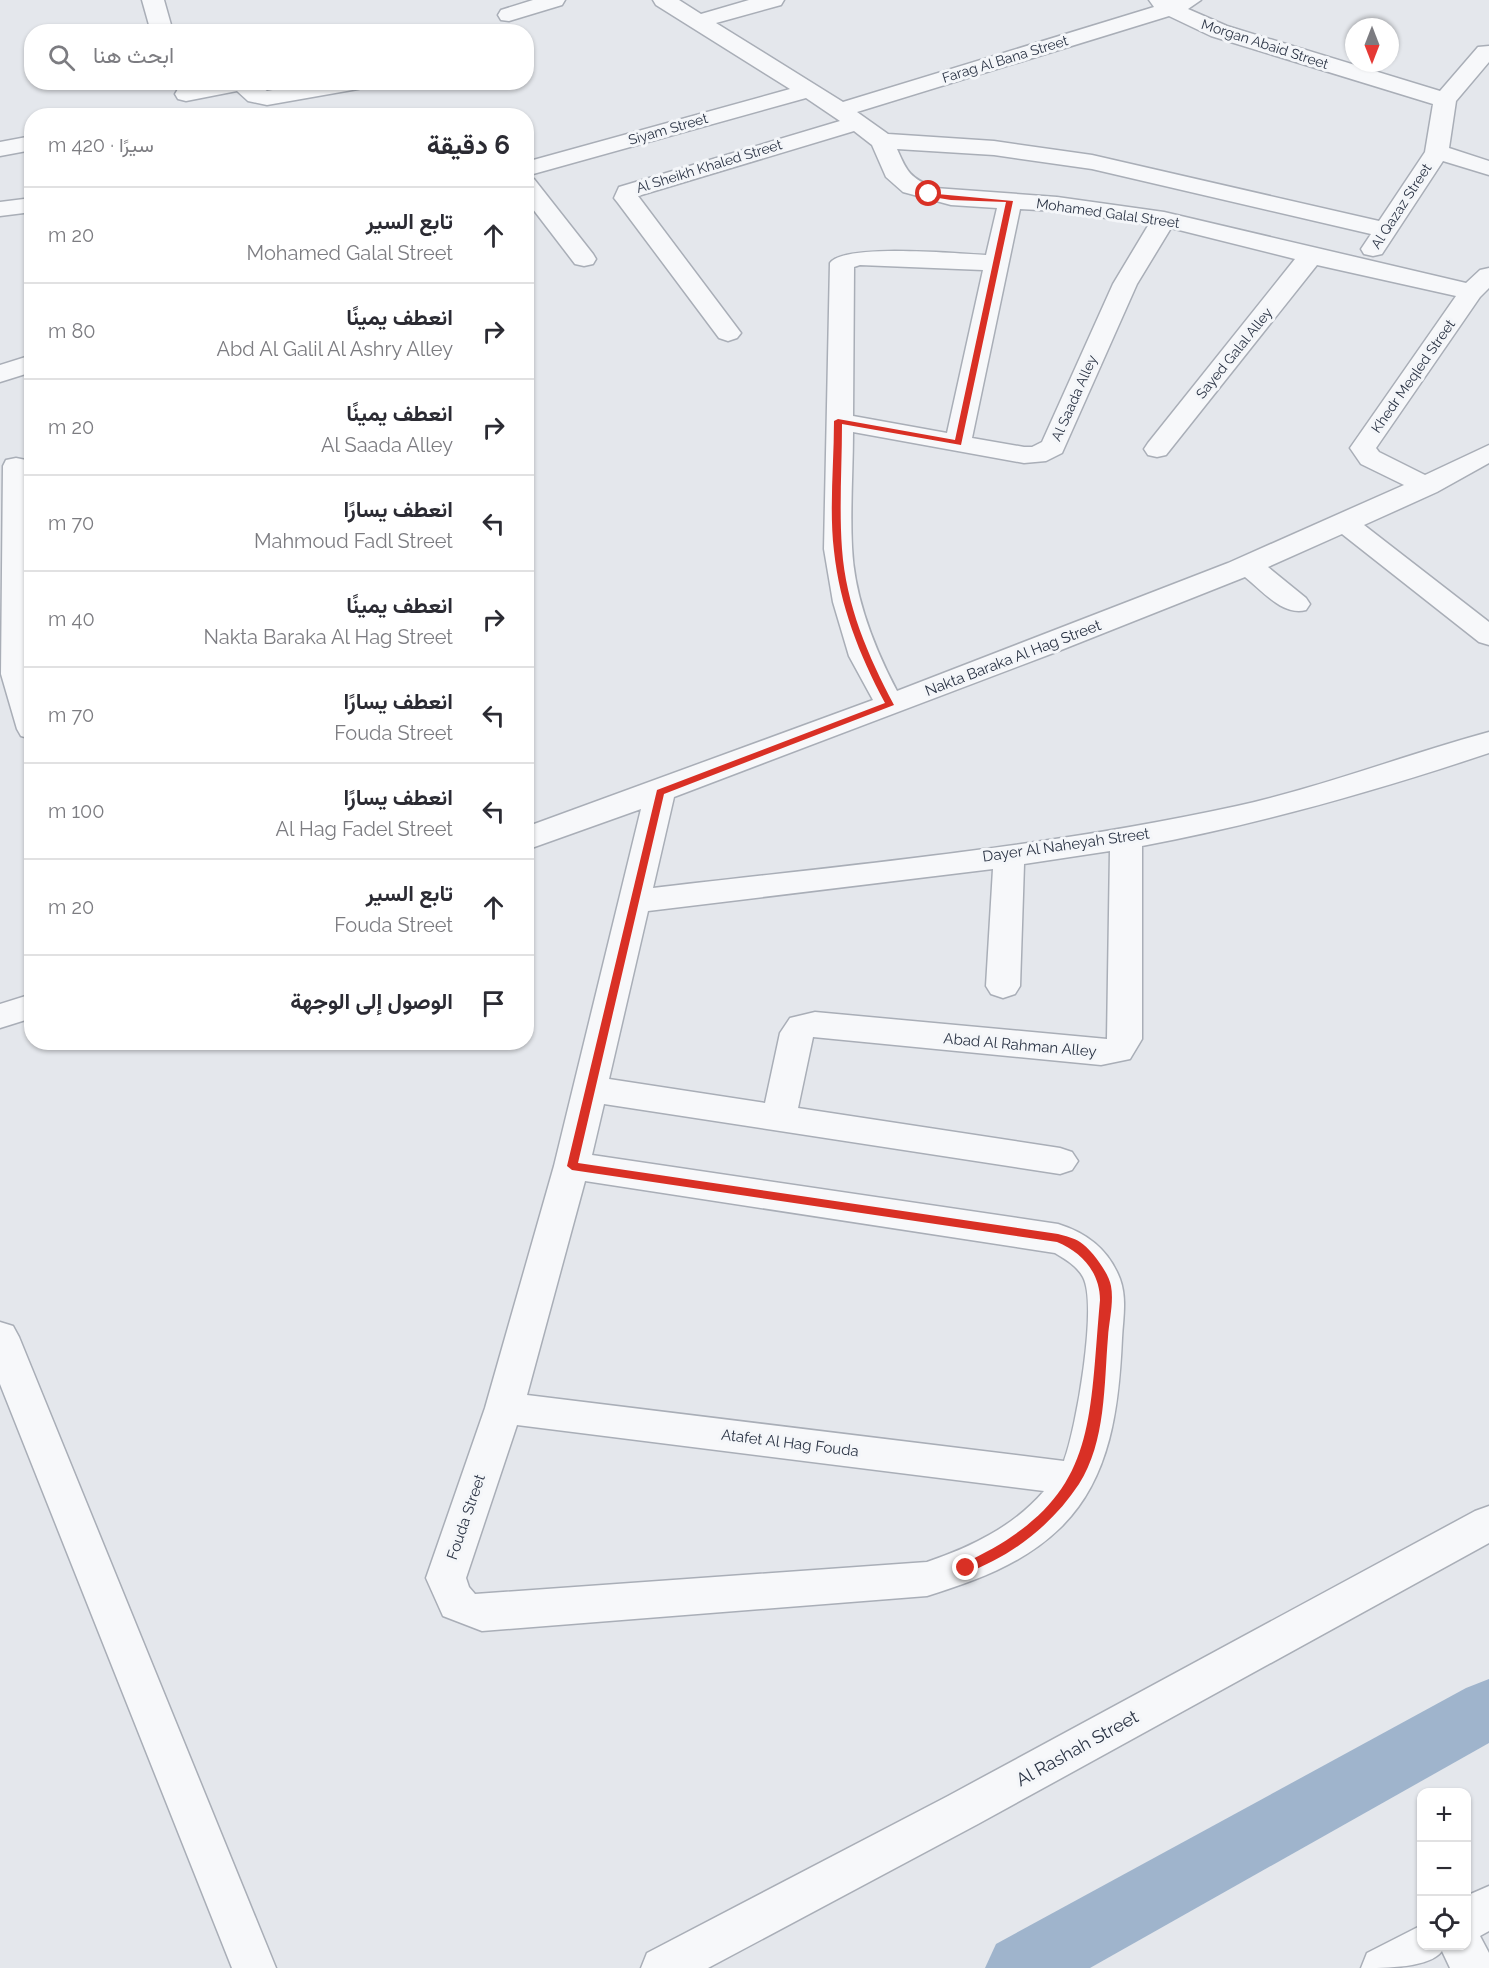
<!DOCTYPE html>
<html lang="ar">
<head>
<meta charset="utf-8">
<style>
	body { margin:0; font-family:Raleway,Vazirmatn,sans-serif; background:#f2f2f3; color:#2b2b33; direction:rtl }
	.controls { position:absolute; right:18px; bottom:18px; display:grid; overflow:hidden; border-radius:12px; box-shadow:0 2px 4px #0004 }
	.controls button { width:54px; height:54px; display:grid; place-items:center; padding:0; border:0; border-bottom:2px solid #e1e1e2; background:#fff; color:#2b2b33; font:30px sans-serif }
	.compass { position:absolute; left:1345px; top:18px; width:54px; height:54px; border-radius:50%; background:#fff; box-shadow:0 2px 4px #0004; rotate:180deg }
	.stop { position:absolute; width:18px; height:18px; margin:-14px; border:4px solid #d93025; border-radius:50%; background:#fff }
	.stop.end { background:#d93025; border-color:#fff; box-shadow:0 2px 6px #0008 }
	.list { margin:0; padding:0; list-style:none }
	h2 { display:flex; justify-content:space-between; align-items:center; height:78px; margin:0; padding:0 24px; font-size:26px }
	h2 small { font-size:20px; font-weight:400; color:#7c7c81 }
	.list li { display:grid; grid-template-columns:39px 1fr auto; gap:18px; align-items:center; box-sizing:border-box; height:96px; padding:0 24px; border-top:2px solid #e1e1e2 }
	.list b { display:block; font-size:22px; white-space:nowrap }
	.list p { margin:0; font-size:20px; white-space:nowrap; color:#7c7c81 }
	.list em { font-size:20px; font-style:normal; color:#7c7c81 }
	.icon { flex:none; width:33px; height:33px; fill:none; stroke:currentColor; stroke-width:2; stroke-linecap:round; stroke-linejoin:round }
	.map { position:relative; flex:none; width:1489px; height:1968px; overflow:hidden; direction:ltr }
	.search { position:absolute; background:#fff; box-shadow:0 2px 4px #0004; left:24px; top:24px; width:510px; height:66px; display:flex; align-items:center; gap:15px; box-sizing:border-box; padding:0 21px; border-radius:24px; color:#7c7c81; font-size:22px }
	.panel { position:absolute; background:#fff; box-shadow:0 2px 4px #0004; left:24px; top:108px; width:510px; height:942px; border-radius:24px; direction:rtl }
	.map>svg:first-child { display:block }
</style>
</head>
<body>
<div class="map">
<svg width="1489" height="1968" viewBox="0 0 1489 1968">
	<rect width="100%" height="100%" fill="#e4e7ec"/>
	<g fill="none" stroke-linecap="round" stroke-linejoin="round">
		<!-- canal -->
		<path fill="#9fb4cc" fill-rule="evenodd" d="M1489,1679V1743L1090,1968H985L996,1944L1466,1688Z"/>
		<!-- minor casing -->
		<g stroke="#a9aeb7" stroke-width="3">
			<path id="minor" d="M142,0H164L173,32H151Z
				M533,0H565L562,5L509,21L501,20L498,15L501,10Z
				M653,0H679L701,14L749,0H784L781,5L716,23L843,102L1154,7L1149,0H1201L1188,9L1227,26L1440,91L1478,47L1489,46V62L1456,101L1449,148L1489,161V175L1443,161L1382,254L1373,256L1364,254L1361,249L1371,234L1092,169L994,155L897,149C907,172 910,178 935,188L1057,197L1164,212L1466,283L1480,270L1489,268V288L1480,297L1376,448L1379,452L1425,475L1489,445V463L1437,492L1364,525L1489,622V645L1479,642L1342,534L1268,567L1306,598L1310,604L1306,610C1282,616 1263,591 1245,577L1056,652L674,797L653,888C848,865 1045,848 1237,806C1323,787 1404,755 1489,732V753C1375,791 1260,824 1142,846V1039L1130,1059L1101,1065L813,1037L798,1108L1060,1148L1072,1152L1078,1161L1072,1170L1060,1174L604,1104L592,1155L1058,1224C1087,1233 1109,1250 1120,1279C1127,1298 1123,1319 1122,1338C1119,1406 1111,1479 1060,1528C1023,1564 975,1581 927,1596L482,1631L443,1616L426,1578L485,1408L554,1166L641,809L526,850V827L873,700L849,656L833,602L824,549L830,263C844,243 958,254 986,255L997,208L951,205L903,192L886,177L872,145L854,131L638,196L741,333L737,338L728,341L719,338L618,203L614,198L619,187L840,121L806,98L526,176V162L790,89L656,5ZM1169,16L1211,36L1433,104L1425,152L1379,221L1092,155L994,141L888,134L857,112ZM1020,209L1057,211L1149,224L1113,284L1042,442L1032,447H1024L972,438ZM1171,228L1295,259L1148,443L1144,449L1148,455L1157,457L1166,455L1317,265L1456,296L1350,448L1361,464L1404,485L1228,563L897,691C874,647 854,597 852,547C850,509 853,470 853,432L1024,463L1046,461L1062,453L1137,284ZM860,265L983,270L947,433L853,416L854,267ZM1110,851L1107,1039L815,1012L790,1018L780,1033L765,1103L609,1079L648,911L993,869L986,986L991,994L1003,998L1015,994L1020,986L1024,864ZM585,1181L1055,1253C1065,1259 1077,1266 1083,1277C1098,1305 1076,1430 1064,1461L527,1395ZM517,1425L1044,1491C1013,1527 971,1547 927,1562L475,1594L469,1587L466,1578Z
				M210,82H254L267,91L317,82H369L366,87L358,89L267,105L248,101L237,91L186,101L178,99L175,94L178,89Z
				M32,136V150L0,156V142Z
				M526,177L534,179L593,254L596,259L593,264L584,266L575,264L526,200Z
				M32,198V212L0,216V202Z
				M32,355V372L0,382V365Z
				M16,458L26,460L29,466L32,739L21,736L17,729L1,674L3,466L6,460Z
				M32,994V1018L0,1028V1004Z
				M0,1322L13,1326L19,1337L276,1968H232L0,1384Z
				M1489,1506V1543L978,1824L708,1968H641L647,1953L948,1796L1475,1511Z
				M1489,1886V1931L1480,1936L1489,1953V1968H1450L1442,1951C1430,1968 1386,1968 1361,1968L1367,1953L1422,1925V1946H1466V1896Z"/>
		</g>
		<!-- minor -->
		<use href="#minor" fill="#f7f8fa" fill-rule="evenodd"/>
	</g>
	<!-- route -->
	<path fill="#d93025" d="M926,193L1013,201L961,445L842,424C842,465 839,508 842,549C846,605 868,656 894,705L664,794L578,1163L1058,1234C1065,1236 1074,1238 1080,1242C1091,1249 1109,1273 1111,1286C1114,1302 1109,1321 1108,1337C1104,1384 1106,1442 1079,1484C1052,1525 1012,1556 966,1573L960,1568L962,1564C1098,1501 1088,1432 1100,1300C1100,1273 1082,1252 1057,1242L572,1170L567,1166L657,790L885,703C859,654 840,606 834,551C829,509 834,464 834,421L838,419L955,440L1006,202L951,200L926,196Z"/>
	<g text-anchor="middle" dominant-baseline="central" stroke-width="6" stroke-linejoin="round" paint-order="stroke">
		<!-- far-street labels -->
		<g font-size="14" fill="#2b3445" stroke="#f4f6f9">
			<text transform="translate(1265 44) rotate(18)">Morgan Abaid Street</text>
			<text transform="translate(1005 59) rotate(-17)">Farag Al Bana Street</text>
			<text transform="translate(668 129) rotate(-16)">Siyam Street</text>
			<text transform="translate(709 166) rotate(-17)">Al Sheikh Khaled Street</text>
			<text transform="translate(1401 206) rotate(-57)">Al Qazaz Street</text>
			<text transform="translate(1108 213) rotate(8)">Mohamed Galal Street</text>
			<text transform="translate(1234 353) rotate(-51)">Sayed Galal Alley</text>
			<text transform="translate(1413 376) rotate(-55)">Khedr Meqled Street</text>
			<text transform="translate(1074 398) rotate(-66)">Al Saada Alley</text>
		</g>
		<!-- street labels -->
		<g font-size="15" fill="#2b3445" stroke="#f4f6f9">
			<text transform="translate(1013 658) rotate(-21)">Nakta Baraka Al Hag Street</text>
			<text transform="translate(1066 845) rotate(-8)">Dayer Al Naheyah Street</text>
			<text transform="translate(1020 1045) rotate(5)">Abad Al Rahman Alley</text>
			<text transform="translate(790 1443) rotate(7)">Atafet Al Hag Fouda</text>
			<text transform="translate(466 1517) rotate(-71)">Fouda Street</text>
		</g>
		<!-- near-street labels -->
		<g font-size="18" fill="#2b3445" stroke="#f4f6f9">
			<text transform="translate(1077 1748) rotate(-29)">Al Rashah Street</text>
		</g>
	</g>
</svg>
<div class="controls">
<button>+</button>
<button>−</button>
<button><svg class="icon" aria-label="locate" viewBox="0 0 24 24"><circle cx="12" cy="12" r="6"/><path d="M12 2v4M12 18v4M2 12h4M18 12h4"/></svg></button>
</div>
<svg class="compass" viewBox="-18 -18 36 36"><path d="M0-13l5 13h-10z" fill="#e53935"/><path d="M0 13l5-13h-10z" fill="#7c7c81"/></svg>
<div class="stop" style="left:929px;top:194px"></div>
<div class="stop end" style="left:966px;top:1568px"></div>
<div class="search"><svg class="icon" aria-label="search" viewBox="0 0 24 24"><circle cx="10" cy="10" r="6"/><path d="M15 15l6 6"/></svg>ابحث هنا</div>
<section class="panel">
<h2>6 دقيقة<small>سيرًا · 420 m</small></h2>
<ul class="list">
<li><svg class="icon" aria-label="ahead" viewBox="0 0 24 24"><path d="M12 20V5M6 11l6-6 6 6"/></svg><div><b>تابع السير</b><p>Mohamed Galal Street</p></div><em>20 m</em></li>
<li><svg class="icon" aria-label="right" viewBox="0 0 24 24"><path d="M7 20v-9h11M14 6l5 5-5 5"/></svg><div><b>انعطف يمينًا</b><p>Abd Al Galil Al Ashry Alley</p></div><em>80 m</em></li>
<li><svg class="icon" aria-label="right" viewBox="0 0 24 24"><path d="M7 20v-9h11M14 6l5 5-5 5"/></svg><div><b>انعطف يمينًا</b><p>Al Saada Alley</p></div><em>20 m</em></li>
<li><svg class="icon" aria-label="left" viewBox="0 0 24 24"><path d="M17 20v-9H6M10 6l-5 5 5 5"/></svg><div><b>انعطف يسارًا</b><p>Mahmoud Fadl Street</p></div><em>70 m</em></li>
<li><svg class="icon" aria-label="right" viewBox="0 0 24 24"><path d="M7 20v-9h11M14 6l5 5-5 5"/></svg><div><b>انعطف يمينًا</b><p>Nakta Baraka Al Hag Street</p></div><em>40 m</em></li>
<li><svg class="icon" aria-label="left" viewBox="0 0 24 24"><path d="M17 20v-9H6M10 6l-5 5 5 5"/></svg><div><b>انعطف يسارًا</b><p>Fouda Street</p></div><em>70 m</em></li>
<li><svg class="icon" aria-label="left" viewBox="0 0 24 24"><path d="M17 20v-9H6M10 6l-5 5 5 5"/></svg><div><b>انعطف يسارًا</b><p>Al Hag Fadel Street</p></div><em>100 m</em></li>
<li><svg class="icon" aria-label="ahead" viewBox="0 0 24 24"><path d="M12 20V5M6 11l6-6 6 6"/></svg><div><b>تابع السير</b><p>Fouda Street</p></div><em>20 m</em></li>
<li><svg class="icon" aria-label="arrive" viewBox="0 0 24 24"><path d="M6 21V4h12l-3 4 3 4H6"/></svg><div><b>الوصول إلى الوجهة</b></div></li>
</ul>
</section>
</div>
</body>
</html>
